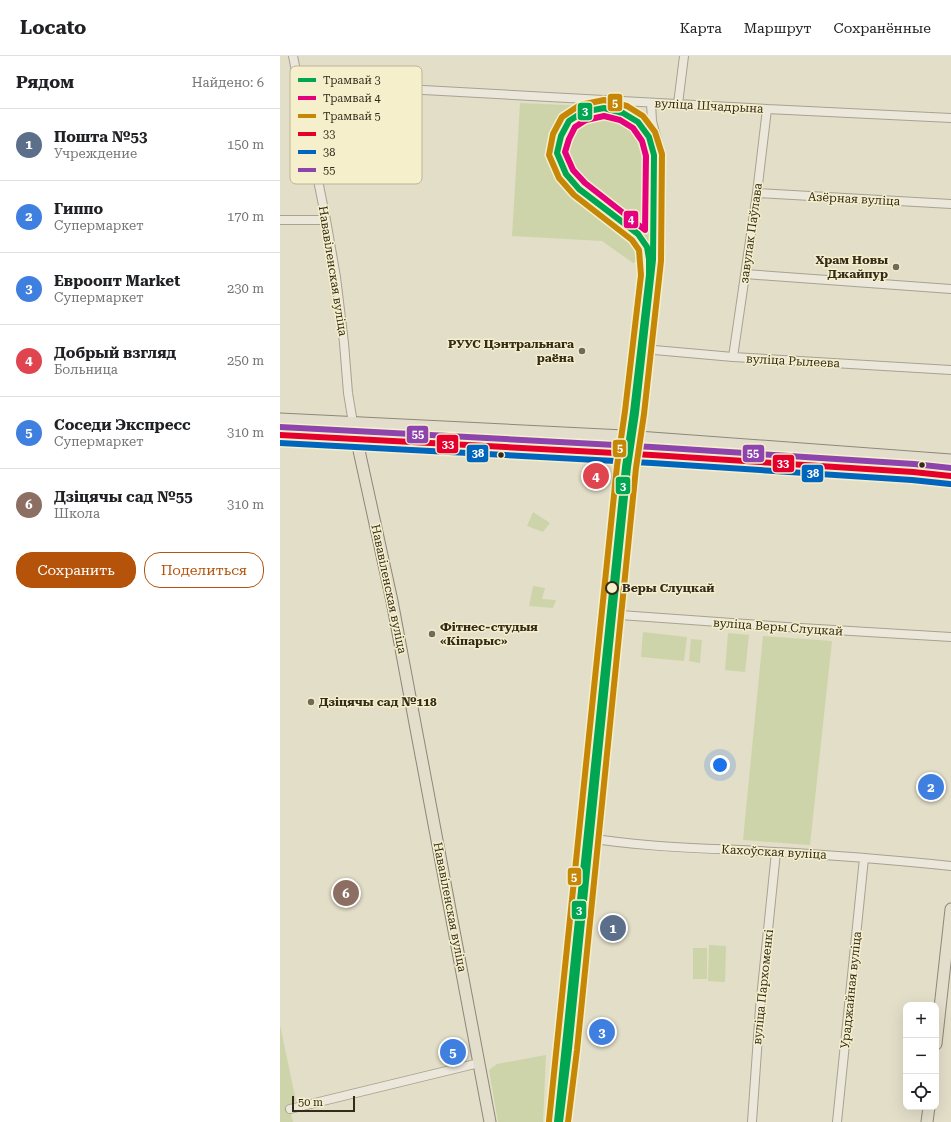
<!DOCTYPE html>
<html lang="ru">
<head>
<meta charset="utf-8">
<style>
	body { margin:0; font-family:"Roboto Serif",serif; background:#f2f2f2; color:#202124 }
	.controls { position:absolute; right:12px; bottom:12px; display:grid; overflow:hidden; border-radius:8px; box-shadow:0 4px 16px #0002 }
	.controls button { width:36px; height:36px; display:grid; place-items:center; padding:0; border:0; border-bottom:1px solid #e0e0e0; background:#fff; color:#202124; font:20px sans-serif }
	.scale { position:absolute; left:12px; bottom:10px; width:63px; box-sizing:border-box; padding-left:4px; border:2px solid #352b1b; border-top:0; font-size:11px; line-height:14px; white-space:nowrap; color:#352b1b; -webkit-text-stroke:3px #f5efcc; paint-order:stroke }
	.you { position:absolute; left:440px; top:709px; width:14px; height:14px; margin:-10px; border:3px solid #fff; border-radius:50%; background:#1a73e8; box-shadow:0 0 0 6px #1a73e833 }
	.badge { display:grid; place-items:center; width:26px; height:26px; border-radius:50%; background:#b45309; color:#fff; font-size:13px; font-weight:700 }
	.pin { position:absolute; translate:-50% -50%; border:2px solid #fff; box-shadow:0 1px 4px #0006 }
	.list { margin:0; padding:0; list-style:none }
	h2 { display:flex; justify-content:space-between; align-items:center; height:52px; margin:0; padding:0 16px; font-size:17px }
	h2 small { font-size:13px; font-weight:400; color:#757577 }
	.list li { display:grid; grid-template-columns:26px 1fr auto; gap:12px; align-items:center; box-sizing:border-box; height:72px; padding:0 16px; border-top:1px solid #e0e0e0 }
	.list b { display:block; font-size:15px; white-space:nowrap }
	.list p { margin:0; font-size:13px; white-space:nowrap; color:#757577 }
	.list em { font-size:13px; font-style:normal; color:#757577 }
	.actions { display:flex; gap:8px; padding:12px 16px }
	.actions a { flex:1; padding:9px 0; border:1px solid #b45309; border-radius:16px; text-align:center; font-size:14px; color:#b45309 }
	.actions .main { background:#b45309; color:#fff }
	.icon { flex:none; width:22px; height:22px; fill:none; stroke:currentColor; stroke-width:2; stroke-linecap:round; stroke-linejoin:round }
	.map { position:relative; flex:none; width:671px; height:1066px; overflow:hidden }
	header { display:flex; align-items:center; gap:24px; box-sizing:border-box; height:56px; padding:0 20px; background:#fff; border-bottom:1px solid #e0e0e0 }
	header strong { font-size:19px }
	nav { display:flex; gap:22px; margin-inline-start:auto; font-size:14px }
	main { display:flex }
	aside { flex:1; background:#fff }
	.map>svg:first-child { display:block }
</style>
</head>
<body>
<header>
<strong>Locato</strong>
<nav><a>Карта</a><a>Маршрут</a><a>Сохранённые</a></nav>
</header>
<main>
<aside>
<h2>Рядом<small>Найдено: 6</small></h2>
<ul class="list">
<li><span class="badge" style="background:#5c6f8a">1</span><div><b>Пошта №53</b><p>Учреждение</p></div><em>150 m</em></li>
<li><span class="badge" style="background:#3f7fe0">2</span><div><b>Гиппо</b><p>Супермаркет</p></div><em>170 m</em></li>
<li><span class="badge" style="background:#3f7fe0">3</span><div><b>Евроопт Market</b><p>Супермаркет</p></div><em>230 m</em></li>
<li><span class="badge" style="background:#e0444e">4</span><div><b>Добрый взгляд</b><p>Больница</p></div><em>250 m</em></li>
<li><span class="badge" style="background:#3f7fe0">5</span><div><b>Соседи Экспресс</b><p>Супермаркет</p></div><em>310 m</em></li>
<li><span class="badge" style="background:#8d6e63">6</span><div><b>Дзіцячы сад №55</b><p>Школа</p></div><em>310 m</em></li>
</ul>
<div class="actions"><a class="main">Сохранить</a><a>Поделиться</a></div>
</aside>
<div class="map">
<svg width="671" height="1066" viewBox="0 0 671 1066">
	<rect width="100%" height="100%" fill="#e3dec8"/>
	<!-- green -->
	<path fill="#ced4aa" d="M240,47L354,52L362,56L368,61L376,96L370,190L362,203L353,207L322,185L232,180Z
		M253,456L270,467L263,476L247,470Z
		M253,530L265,532L262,543L276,544L273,552L249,550Z
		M363,576L407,581L404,605L361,601Z
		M448,577L469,579L465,616L445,614Z
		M483,580L552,585L530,789L463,784Z
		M411,583L422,584L420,607L409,605Z
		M429,889L446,890L445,926L428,925Z
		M413,892H427V923H413Z
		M0,969L16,1045L12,1046L10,1053L13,1066H0Z
		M266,999L263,1066H218L209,1014L217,1008Z"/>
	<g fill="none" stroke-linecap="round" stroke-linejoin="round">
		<!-- minor casing -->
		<g stroke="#a7a292" stroke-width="10">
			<path id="minor" d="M13,0L46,164L56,221L64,287L68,337L73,367
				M19,31L34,28L487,53L671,62
				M398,48L404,0
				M477,137L671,148
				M0,164H46
				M465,218L671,233
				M363,293L453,301L671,314
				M453,301L477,137L487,53
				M326,558L521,572L671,581
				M303,781C366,792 432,792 496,796C554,799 613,804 671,810
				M10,1053L199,1007
				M272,1066L322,611L340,411L348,356L361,244L372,208
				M285,1066L378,190L380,96L372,65L371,47
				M472,1066L480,952L496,796
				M557,1066L584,802"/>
		</g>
		<!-- major casing -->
		<g stroke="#8d8779" stroke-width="13">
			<path id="major" d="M0,363L344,380L671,404
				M73,367L112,545L210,1066
				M0,379L372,399L633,416L671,420
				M656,988L671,853
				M647,1066L649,1051"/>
		</g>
		<!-- minor -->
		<use href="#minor" stroke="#ebe7da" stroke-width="8"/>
		<!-- major -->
		<use href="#major" stroke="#e2decb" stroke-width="11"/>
		<!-- tram -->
		<path stroke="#aaa69b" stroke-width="1" d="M352,173C349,169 346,164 343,160C327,144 301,136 288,116C287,113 281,100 281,96C280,84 292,63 304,60C327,52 353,62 364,83C374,103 368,125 368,146C367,163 370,179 373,195"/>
		<!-- bus-1 casing -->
		<g stroke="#f5efcc" stroke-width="9">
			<path id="bus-1" d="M0,379L372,399L633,416L671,420"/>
		</g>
		<!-- bus-2 casing -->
		<g stroke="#f5efcc" stroke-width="9">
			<path id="bus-2" d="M0,387L372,407L632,424L670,428"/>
		</g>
		<!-- bus-3 casing -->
		<g stroke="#f5efcc" stroke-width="9">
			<path id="bus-3" d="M0,371L372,391L634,408L671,412"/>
		</g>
		<!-- bus-1 -->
		<use href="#bus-1" stroke="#e4002b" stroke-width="6"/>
		<!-- bus-2 -->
		<use href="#bus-2" stroke="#0065bd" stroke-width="6"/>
		<!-- bus-3 -->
		<use href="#bus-3" stroke="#8e44ad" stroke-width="6"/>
		<!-- tram-1 casing -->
		<g stroke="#f5efcc" stroke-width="9">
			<path id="tram-1" d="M277,1066L345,411L353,356L369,219V203L367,191L358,178L299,133L286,118L277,97L281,80L289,65L303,56L324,52L343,57L358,66L369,81L374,99L373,204L356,357L348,411L289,993L280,1066"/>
		</g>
		<!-- tram-2 casing -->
		<g stroke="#f5efcc" stroke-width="9">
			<path id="tram-2" d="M324,60L340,64L353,72L362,85L366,100L365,174L305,127L293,114L285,96L289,83L295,71L306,64Z"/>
		</g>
		<!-- tram-3 casing -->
		<g stroke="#f5efcc" stroke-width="9">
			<path id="tram-3" d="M269,1065L337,410L345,355L361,219L359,194L352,184L294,139L279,122L269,99L273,78L282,61L300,49L324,44L347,50L363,60L375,76L382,98L381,205L364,358L356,412L297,994L288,1066"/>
		</g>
		<!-- tram-1 -->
		<use href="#tram-1" stroke="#00a651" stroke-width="6"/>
		<!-- tram-2 -->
		<use href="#tram-2" stroke="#e5007d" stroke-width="6"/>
		<!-- tram-3 -->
		<use href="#tram-3" stroke="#c68707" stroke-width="6"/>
	</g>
	<!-- markers -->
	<g fill="#726a58" stroke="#f5efcc" stroke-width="1.5">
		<circle cx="616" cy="211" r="4"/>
		<circle cx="302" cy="295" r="4"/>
		<circle cx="152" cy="578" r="4"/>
		<circle cx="31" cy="646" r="4"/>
	</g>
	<g fill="#352b1b" stroke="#f5efcc" stroke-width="1.5">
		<circle cx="221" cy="399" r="3.5"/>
		<circle cx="642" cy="409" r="3.5"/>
	</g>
	<circle fill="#f5efcc" stroke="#352b1b" stroke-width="2" cx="332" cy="532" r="6"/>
	<g text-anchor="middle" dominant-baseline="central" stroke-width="3" stroke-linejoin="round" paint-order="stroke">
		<!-- street labels -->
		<g font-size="12" fill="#352b1b" stroke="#f5efcc">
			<text transform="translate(429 50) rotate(3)">вуліца Шчадрына</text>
			<text transform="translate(574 143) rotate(3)">Азёрная вуліца</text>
			<text transform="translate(471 177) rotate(-82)">завулак Паўлава</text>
			<text transform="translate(53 215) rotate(81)">Нававіленская вуліца</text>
			<text transform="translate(513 305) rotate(3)">вуліца Рылеева</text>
			<text transform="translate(109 533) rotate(78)">Нававіленская вуліца</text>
			<text transform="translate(498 571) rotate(4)">вуліца Веры Слуцкай</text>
			<text transform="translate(494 796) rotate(3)">Кахоўская вуліца</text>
			<text transform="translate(170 851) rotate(79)">Нававіленская вуліца</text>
			<text transform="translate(483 931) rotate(-84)">вуліца Пархоменкі</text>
			<text transform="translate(571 934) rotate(-84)">Ураджайная вуліца</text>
		</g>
		<!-- poi labels -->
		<g font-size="12" font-weight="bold" fill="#352b1b" stroke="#f5efcc" text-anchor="end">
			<text x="608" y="204">Храм Новы<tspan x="608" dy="14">Джайпур</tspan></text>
			<text x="294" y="288">РУУС Цэнтральнага<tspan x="294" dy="14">раёна</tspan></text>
			<text x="160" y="571" text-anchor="start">Фітнес-студыя<tspan x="160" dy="14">«Кіпарыс»</tspan></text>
			<text x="39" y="646" text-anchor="start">Дзіцячы сад №118</text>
		</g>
		<!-- stop labels -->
		<g font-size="12" font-weight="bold" fill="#352b1b" stroke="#f5efcc" text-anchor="start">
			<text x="342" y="532">Веры Слуцкай</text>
		</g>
	</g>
	<!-- legend -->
	<rect x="10" y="10" width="132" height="118" rx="6" fill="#f5efcc" stroke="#bbb497" stroke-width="1"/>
	<rect x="18" y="22" width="18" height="4" fill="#00a651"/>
	<rect x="18" y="40" width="18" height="4" fill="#e5007d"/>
	<rect x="18" y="58" width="18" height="4" fill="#c68707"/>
	<rect x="18" y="76" width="18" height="4" fill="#e4002b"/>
	<rect x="18" y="94" width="18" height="4" fill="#0065bd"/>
	<rect x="18" y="112" width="18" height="4" fill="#8e44ad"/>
	<g font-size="11" fill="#352b1b">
		<text x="43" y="28">Трамвай 3</text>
		<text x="43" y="46">Трамвай 4</text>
		<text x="43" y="64">Трамвай 5</text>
		<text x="43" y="82">33</text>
		<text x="43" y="100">38</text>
		<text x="43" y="118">55</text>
	</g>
	<g stroke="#f5efcc" stroke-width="1.5">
		<rect x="327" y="37" width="16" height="19" rx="4" fill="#c68707"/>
		<rect x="297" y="46" width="16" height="19" rx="4" fill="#00a651"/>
		<rect x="343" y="154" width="16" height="19" rx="4" fill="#e5007d"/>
		<rect x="126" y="369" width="23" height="19" rx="4" fill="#8e44ad"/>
		<rect x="156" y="378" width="23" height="20" rx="4" fill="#e4002b"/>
		<rect x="332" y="383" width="15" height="19" rx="4" fill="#c68707"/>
		<rect x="462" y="388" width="23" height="19" rx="4" fill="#8e44ad"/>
		<rect x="186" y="388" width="23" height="19" rx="4" fill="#0065bd"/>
		<rect x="492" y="398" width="23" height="19" rx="4" fill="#e4002b"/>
		<rect x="521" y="408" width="23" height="19" rx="4" fill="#0065bd"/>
		<rect x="335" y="420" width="16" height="19" rx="4" fill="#00a651"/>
		<rect x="287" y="811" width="15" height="19" rx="4" fill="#c68707"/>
		<rect x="291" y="844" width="16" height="20" rx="4" fill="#00a651"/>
	</g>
	<g font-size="11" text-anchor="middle" font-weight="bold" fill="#fff">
		<text x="335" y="51">5</text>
		<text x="305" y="59">3</text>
		<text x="351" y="167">4</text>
		<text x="138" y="382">55</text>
		<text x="168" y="392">33</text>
		<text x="340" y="396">5</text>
		<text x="473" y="401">55</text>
		<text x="198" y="401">38</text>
		<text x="503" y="411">33</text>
		<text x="533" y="421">38</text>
		<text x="343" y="434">3</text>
		<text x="294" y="825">5</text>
		<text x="299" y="858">3</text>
	</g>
</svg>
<div class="controls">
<button>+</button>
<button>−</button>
<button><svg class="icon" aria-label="locate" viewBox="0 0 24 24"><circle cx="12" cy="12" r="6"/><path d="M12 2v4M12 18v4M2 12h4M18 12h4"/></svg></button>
</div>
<div class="scale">50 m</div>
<div class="you"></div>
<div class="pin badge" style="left:333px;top:872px;background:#5c6f8a">1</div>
<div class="pin badge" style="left:651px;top:731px;background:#3f7fe0">2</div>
<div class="pin badge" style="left:322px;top:976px;background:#3f7fe0">3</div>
<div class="pin badge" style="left:316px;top:420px;background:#e0444e">4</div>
<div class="pin badge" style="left:173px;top:996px;background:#3f7fe0">5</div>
<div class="pin badge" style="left:66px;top:837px;background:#8d6e63">6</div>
</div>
</main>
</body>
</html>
